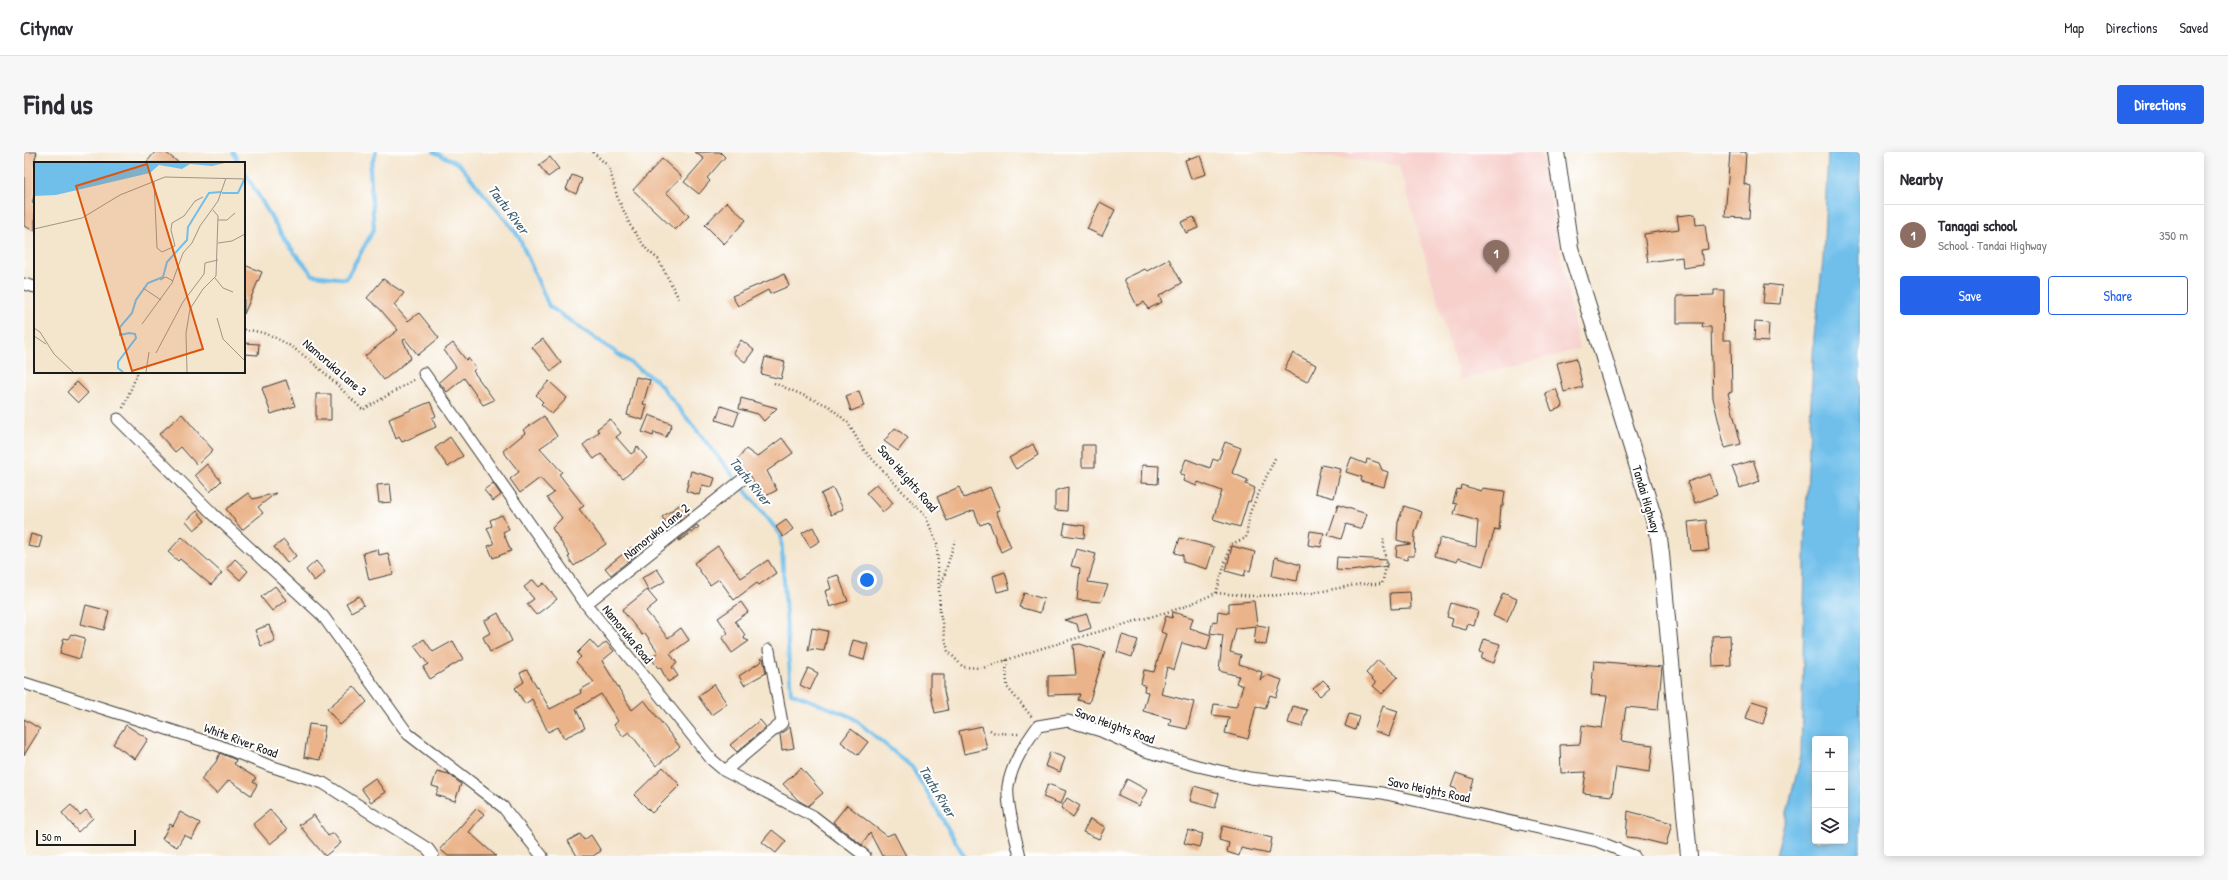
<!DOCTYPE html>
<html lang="en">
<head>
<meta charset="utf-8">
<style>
	body { margin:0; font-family:"Patrick Hand",sans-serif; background:#f7f7f7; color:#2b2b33 }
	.controls { position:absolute; right:12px; bottom:12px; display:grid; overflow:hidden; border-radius:4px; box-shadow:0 2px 10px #0003 }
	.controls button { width:36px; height:36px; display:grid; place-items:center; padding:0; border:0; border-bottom:1px solid #e1e1e2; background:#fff; color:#2b2b33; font:20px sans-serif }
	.scale { position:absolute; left:12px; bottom:10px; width:100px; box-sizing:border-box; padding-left:4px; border:2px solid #1c1c1c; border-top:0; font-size:11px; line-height:14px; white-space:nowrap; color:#1c1c1c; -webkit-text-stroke:3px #fff; paint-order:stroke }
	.you { position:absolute; left:843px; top:428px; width:14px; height:14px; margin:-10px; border:3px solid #fff; border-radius:50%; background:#1a73e8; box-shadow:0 0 0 6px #1a73e833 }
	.badge { display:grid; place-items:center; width:26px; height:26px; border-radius:50%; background:#2563eb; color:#fff; font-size:13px; font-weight:700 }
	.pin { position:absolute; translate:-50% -33px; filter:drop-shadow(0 1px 2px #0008) }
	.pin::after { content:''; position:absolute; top:21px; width:14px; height:12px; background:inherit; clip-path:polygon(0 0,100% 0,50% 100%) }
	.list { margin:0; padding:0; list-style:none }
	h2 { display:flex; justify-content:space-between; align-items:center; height:52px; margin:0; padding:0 16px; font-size:17px }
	h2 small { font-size:13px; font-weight:400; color:#7c7c81 }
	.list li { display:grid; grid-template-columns:26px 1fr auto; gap:12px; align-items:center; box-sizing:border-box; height:60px; padding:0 16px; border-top:1px solid #e1e1e2 }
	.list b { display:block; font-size:15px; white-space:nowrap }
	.list p { margin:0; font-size:13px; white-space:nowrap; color:#7c7c81 }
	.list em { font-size:13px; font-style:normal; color:#7c7c81 }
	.actions { display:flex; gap:8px; padding:12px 16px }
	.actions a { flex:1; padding:9px 0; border:1px solid #2563eb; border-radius:4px; text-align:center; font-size:14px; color:#2563eb }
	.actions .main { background:#2563eb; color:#fff }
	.icon { flex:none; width:22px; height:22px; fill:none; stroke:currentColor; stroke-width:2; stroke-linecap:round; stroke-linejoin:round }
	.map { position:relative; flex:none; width:1836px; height:704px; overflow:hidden; border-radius:4px }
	header { display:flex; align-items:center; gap:24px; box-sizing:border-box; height:56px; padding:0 20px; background:#fff; border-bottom:1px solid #e1e1e2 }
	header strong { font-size:19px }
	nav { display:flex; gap:22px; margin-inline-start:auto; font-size:14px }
	.intro { display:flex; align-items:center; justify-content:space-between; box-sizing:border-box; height:96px; padding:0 24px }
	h1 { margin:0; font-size:28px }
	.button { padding:10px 18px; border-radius:4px; background:#2563eb; color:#fff; font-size:14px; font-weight:700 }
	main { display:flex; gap:24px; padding:0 24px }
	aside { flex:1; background:#fff; border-radius:4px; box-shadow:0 2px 10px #0003 }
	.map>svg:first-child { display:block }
</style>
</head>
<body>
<header>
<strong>Citynav</strong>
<nav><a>Map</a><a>Directions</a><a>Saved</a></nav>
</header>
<div class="intro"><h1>Find us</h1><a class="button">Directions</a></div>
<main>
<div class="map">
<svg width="1836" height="704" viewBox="0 0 1836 704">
	<rect width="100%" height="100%" fill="#fff"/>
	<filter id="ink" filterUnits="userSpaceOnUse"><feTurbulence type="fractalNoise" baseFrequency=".025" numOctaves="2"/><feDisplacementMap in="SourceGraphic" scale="8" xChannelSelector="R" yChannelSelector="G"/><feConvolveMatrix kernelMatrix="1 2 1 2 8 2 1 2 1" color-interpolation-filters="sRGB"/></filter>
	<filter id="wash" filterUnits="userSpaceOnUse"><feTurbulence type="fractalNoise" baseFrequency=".012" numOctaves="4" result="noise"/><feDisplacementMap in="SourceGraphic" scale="16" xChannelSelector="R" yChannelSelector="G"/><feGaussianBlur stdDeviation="0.9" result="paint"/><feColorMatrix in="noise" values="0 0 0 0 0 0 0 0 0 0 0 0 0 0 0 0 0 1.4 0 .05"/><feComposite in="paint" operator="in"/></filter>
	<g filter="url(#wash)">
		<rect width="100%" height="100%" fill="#f4e5cd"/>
		<!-- built -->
		<path fill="#f7d0cc" d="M1260,0H1517L1555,197L1436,228L1375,13Z"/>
		<!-- water -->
		<path fill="#70bfeb" stroke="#466e84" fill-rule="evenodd" d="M1804,0H1836V704H1752L1777,604L1782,361L1790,184L1799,108ZM1791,587H1821V689H1791Z"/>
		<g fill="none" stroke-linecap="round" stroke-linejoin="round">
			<!-- stream -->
			<path stroke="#70bfeb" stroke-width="4" d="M209,0L215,11
				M410,0L435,12L494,83L525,154L633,229L757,383L767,541L828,565L888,615L940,704
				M220,19L262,90L289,123L322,127L350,77L346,17L352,0"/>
		</g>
		<g id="blocks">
			<!-- building -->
			<path fill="#eab389" d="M0,0H13L11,7V40L8,51L11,52V79L0,74Z
				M131,0H141L155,11H122Z
				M671,0H696L701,5L683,26L686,29L675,42L660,30L680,7Z
				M1706,0H1722L1720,32L1727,34L1725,66L1701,65Z
				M1176,3L1182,22L1167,27L1161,8Z
				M526,5L535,17L524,25L515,13Z
				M638,7L658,25L642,40L665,64L651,78L609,38Z
				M548,23L558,27L552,42L542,37Z
				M703,50L722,68L700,92L681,73Z
				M1076,50L1091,58L1078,84L1063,77Z
				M1671,62L1672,73L1681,72L1684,97L1677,98L1679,113L1659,116L1658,105L1624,110L1620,82L1655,77L1653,64Z
				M1170,65L1174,76L1162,81L1157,70Z
				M1145,107L1158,131L1135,144L1138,150L1124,157L1120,150L1113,154L1100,127L1121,117L1123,119Z
				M220,113L238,120L220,162Z
				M760,122L765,134L746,142L744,138L714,154L708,144Z
				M359,127L380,141L370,153L384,169L395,161L415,186L394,203L381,187L379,188L387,206L360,228L341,204L374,178L356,157L343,146Z
				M1741,132L1758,134L1756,152L1739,151Z
				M1690,138H1700L1699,188H1707L1708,240L1704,241L1717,292L1701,296L1689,246L1687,175H1678L1679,171H1653V144L1690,143Z
				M1731,170L1745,171L1744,190L1730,189Z
				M519,187L537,211L527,219L508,195Z
				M717,188L730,198L721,210L709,201Z
				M220,191L235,192L234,203L220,202Z
				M429,191L442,208L444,206L452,216L449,219L470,248L459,253L440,226L423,240L415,230L432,215L420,198Z
				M1269,201L1292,213L1283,230L1260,218Z
				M741,205L761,210L757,227L737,222Z
				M1552,206L1559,235L1540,240L1533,211Z
				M612,225L626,228L619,252L623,253L619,268L603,263Z
				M262,228L271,254L247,262L238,236Z
				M525,229L543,246L528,262L517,252L519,250L512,243Z
				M53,230L64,241L54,251L43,240Z
				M1532,237L1539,255L1528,259L1521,241Z
				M835,239L840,254L827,259L822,244Z
				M292,242H307V268H292Z
				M717,246L753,256L740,269L734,262L715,257Z
				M406,250L412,264L408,266L412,275L378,290L375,285L372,287L365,267Z
				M697,254L715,260L710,274L692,268Z
				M158,262L189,298L173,313L157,295L151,300L135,282Z
				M625,263L648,272L642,285L630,280L629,284L618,280Z
				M520,264L533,284L516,296L538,320L535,322L560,354L555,357L582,392L550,414L544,405L546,404L528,376L538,366L523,346L530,341L516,326L496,341L486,327L495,320L479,299L501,281L499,278Z
				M586,267L597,281L592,285L607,302L611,299L613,294L623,306L599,327L577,302L570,307L559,293L575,280L573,277Z
				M871,276L884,286L874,299L860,289Z
				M426,285L439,304L424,315L411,296Z
				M758,286L769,301L743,319L753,338L738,346L726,323L711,311L722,297L733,305Z
				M1201,290L1217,296L1208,321L1224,328L1222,332L1231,336L1226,350L1224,349L1216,375L1189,367L1198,339L1174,330L1173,334L1159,329L1161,323L1156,322L1162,307L1186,316L1189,307L1194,309Z
				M1009,292L1014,303L992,317L985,306Z
				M1058,293H1071V315H1058Z
				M1327,306L1342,312L1343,307L1355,311L1358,318L1364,320L1360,335L1337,329L1338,325L1322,320Z
				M1729,308L1736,329L1716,336L1708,315Z
				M183,312L197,329L186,340L171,323Z
				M1118,313L1135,314L1134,332L1117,331Z
				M1297,313L1317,317L1310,346L1291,341Z
				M667,319L691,326L688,335L678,333L675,343L662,339Z
				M1686,322L1693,343L1671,351L1663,330Z
				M469,331L477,343L469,349L460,338Z
				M366,332L368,350L355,351L353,333Z
				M853,332L869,351L859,360L842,341Z
				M1437,333L1457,339L1458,336L1481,339L1479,354H1477L1475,378L1471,377L1459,414L1434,406L1433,410L1411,404L1416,386L1452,395L1454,369L1430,362L1433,352L1429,351L1433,337L1436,338Z
				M935,335L940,346L966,335L976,358L972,359L987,395L977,400L965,370L956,373L950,358L923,369L913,345Z
				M1044,335L1043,359L1031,358V339Z
				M809,336L819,357L807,363L797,342Z
				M224,341L229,347L252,341L234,355L239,361L218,378L202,357Z
				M658,351L665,361L646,376L638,365Z
				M1314,353L1343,362L1338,377L1322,372L1317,387L1304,383Z
				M1380,354L1398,360L1391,381L1390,404H1384L1383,408L1372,405L1373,394L1387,392L1373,388L1374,370Z
				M173,359L181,369L170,378L162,369Z
				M478,363L485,377L479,380L487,399L469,406L464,394L470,392L463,376L468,374L466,368Z
				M762,368L769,377L759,385L752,375Z
				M1682,368L1685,398L1667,399L1664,370Z
				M1041,371L1061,374L1060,386L1039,383Z
				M673,373L675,375L655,389L654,388Z
				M789,375L796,389L786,395L778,381Z
				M1286,379L1300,381L1297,395L1284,393Z
				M7,382L18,385L15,396L4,394Z
				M158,385L198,421L187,433L156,407L154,409L144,400Z
				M1156,386L1190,395L1183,417L1159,410V403L1151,401Z
				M260,388L272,404L263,411L250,395Z
				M694,394L717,426L744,408L752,421L735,433L733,431L710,448L695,427L686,433L670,411Z
				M1208,394L1231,400L1226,419L1222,418L1220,424L1202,419Z
				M608,395L612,403L587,423L581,416Z
				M354,397L355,403L364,401L369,422L345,428L339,401Z
				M1052,397L1072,402L1064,430L1084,433L1077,450L1053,448L1056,416L1047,414Z
				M1251,405L1276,413L1273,429L1248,424Z
				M1313,405L1363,408V414L1326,419L1312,418Z
				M211,407L224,419L216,428L203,416Z
				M292,409L301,420L290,429L282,418Z
				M633,417L641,429L625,439L618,426Z
				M981,420L986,437L973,440L969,424Z
				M814,423L824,449L806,455L801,439L807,437L804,426Z
				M509,428L515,435L520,431L533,447L512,463L503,452L510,447L500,435Z
				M251,434L262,448L248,459L237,445Z
				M623,438L633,450L622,459L644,486L657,476L665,488L646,502L653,511L648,515L654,524L644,530L636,515L634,516L627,506L634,500L621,481L618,483L598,458Z
				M1386,440L1387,456L1367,457L1366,441Z
				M1000,441L1020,447L1016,461L995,455Z
				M1479,441L1493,447L1483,470L1469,464Z
				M335,444L340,453L327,460L322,451Z
				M1230,449L1233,473L1245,475L1242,493L1230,491L1232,474L1212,476L1206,500L1217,503L1215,512L1238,520L1236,528L1243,523L1258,528L1252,545L1246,543L1241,557L1232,554L1224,587L1201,581L1205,565L1188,563L1190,552L1212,555L1219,534L1212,531L1215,524L1195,519L1199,483L1186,481L1189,469L1193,470L1194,459L1205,461V451Z
				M717,450L724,460L711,469L721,483L720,487L725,489L708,501L698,486L704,481L694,466Z
				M1427,451L1454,459L1450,474L1444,472L1442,478L1427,474L1429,467L1423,465Z
				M62,453L85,459L80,478L57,472Z
				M1149,460L1169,466L1166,476L1187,483L1183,498L1158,491L1150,518L1143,515L1137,542L1170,550L1163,577L1145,573L1147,567L1119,559L1124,540L1120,539L1121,533L1117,532L1120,518L1130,520L1142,482L1137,480L1142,464L1148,466Z
				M474,461L488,489L466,500L459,485L466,481L460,469Z
				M1063,462L1067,476L1055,480L1053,472L1040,468Z
				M245,473L251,489L237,494L231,478Z
				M788,476L804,479L800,499L788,497L784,499Z
				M47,482L61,486L56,507L36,501L40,486L44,487Z
				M1098,483L1114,488L1108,505L1093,500Z
				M1706,483L1707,514L1689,515L1688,484Z
				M400,487L409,500L429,489L439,507L406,527L399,515L404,512L390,494Z
				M1460,487L1476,492L1470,511L1457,507L1459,501L1456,500Z
				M566,488L574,497L582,490L590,499L578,509L608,558L620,548L656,595L632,614L605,580L599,584L590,573L594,569L577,542L552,557L561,576L540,586L534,575L524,580L508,547L501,552L491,536L500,530L496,521L503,518L526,557L557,541L556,538L570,530L552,510L557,505L553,501Z
				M829,488L844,492L840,508L825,504Z
				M1056,492L1081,500L1065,551L1054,548L1056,542L1024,543V524L1052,523L1049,493Z
				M739,506L742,521L720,533L715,524L738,509L736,507Z
				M1354,508L1374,525L1358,542L1349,534L1352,531L1342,521Z
				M1570,509L1638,515L1634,558L1602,555L1597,589L1629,593L1626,620L1592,615L1588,644L1559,641L1562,620L1537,621L1536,593L1556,592L1558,573L1578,576L1583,544L1567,543Z
				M784,516L794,521L786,538L776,533Z
				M906,522H920V539L924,558L911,561L906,538Z
				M1299,528L1306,535L1296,544L1289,537Z
				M690,532L703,552L687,563L674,544Z
				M330,534L343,550L316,573L303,557Z
				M1728,549L1744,554L1739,572L1722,566Z
				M1269,554L1283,558L1278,575L1264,571Z
				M1359,554L1374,559L1365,584L1350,579Z
				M1325,562L1335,565L1331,578L1321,574Z
				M0,567L16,577L0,603Z
				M736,568L742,575L713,600L706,593Z
				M285,572L301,574L296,608L280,605Z
				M102,573L124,587L111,607L89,592Z
				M958,574L963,597L940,602L935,579Z
				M766,575L770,596L758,598L756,582Z
				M827,577L844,590L834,603L817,590Z
				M1026,600L1041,606L1036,620L1021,614Z
				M196,601L212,608L210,612L232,626L229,630L233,633L227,643L205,628L193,642L177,627L192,610Z
				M639,615L656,633L628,661L610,643Z
				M777,616L799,641L784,654L774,648L759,632Z
				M413,619L425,622L437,632L431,649L412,643L415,636L408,634Z
				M1432,621L1449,627L1443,645L1431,641L1433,637L1427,635Z
				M351,626L361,640L347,650L337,636Z
				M1103,627L1123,638L1115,654L1094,644Z
				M1024,632L1042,639L1037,652L1019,645Z
				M1170,634L1195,641L1191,656L1166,649Z
				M1043,646L1056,654L1049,665L1037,656Z
				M47,653L56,663L62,658L69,666L54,680L38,661Z
				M823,653L863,684L870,681L882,704H858L846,681L838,693L809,670Z
				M453,656L460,662L445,680L472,704H424L416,697Z
				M246,658L263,678L246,692L229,672Z
				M1604,659L1648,671L1642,693L1614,686L1602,685Z
				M156,660L176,671L168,687L160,683L153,695L138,687L146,672L149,674Z
				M290,663L304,684L309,681L317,691L301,704L275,673Z
				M1066,667L1081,675L1075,687L1059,680Z
				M1199,674L1248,686L1245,702L1217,696L1215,704L1203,700L1205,691L1195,688Z
				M748,678L762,689L752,701L738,690Z
				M1164,678L1179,682L1175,695L1160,691Z
				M556,682L560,688L567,683L577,699L569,704H553L544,689Z"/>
		</g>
	</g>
	<g filter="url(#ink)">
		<use href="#blocks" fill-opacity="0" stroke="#3c3a37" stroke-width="1"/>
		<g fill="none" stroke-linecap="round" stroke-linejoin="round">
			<!-- minor casing -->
			<g stroke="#3c3a37" stroke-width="13">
				<path id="minor" d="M0,132L11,135
					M400,221L562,452L688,608L701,619L789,664L841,704
					M94,267L189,362L299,464L384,582L479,655L518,704
					M562,452L719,327
					M0,531L196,594L246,614L299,631L404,697L409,704
					M701,619L758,571L745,498
					M996,704C992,689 982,648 984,634C988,611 1001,592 1014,574L1044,569L1077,579L1121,599L1174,614L1226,626L1358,641L1573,689L1610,704"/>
			</g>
			<!-- secondary casing -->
			<g stroke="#3c3a37" stroke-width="18">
				<path id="secondary" d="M1532,0L1546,96L1634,380L1637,402L1665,704"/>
			</g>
			<!-- path -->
			<path stroke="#3c3a37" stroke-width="2.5" stroke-dasharray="1 3" stroke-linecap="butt" d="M569,0L585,15L593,44L606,73L623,98L634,107L655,147
				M220,178C264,178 309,230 339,258L391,227
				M750,231L805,254L824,271L839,297L902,365L913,392L916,461L924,499L939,515L959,516L1015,497L1157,456L1192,441L1230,444L1283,442L1337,432H1358L1362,415L1359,385
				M99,256L114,220
				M917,434L931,388
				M1192,441L1207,392L1222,386L1226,360L1252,304
				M982,508L983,535L1008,565
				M966,578L971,581L995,582"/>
			<!-- minor -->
			<use href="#minor" stroke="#fff" stroke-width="11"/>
			<!-- secondary -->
			<use href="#secondary" stroke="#fff" stroke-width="16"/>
		</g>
	</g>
	<g text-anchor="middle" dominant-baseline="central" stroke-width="4" stroke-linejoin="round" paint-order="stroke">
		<!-- street labels -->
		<g font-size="13" fill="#1c1c1c" stroke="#fff">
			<text transform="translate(311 215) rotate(41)">Namoruka Lane 3</text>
			<text transform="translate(884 326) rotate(49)">Savo Heights Road</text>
			<text transform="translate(1623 347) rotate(73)">Tandai Highway</text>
			<text transform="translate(632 379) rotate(-39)">Namoruka Lane 2</text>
			<text transform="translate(604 482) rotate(51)">Namoruka Road</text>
			<text transform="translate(1091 573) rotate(20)">Savo Heights Road</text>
			<text transform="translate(217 588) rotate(20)">White River Road</text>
			<text transform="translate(1405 637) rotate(12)">Savo Heights Road</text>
		</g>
		<!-- water labels -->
		<g font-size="14" font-style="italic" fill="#3e5d6f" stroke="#fff">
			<text transform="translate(485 57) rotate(53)">Tautu River</text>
			<text transform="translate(727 329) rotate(51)">Tautu River</text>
			<text transform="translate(914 639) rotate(59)">Tautu River</text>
		</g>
	</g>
	<!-- overview -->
	<g transform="translate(10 10)">
		<rect width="211" height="211" fill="#f4e5cd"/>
		<path d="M0,1H191L178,4L156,2L148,7L125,3L116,11L22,33L0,34Z" fill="#70bfeb"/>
		<path fill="none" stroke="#70bfeb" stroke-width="2" d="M188,31H204L210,18M89,210L84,206V200L102,176L101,172L95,171L86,173V165L98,151L102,138L114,121L129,115L133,100L153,78L154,65L175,31L187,30"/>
		<path fill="none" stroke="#9e9586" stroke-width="1" d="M120,19L123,86L128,90L141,84L137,68L138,61L150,54L161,39L169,35M184,58H193L201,51M0,67L48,56L86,33L131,15L211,17M184,81L198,79L211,72M181,116L189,126L199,130M126,118L132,115L139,119M0,126V141M109,126L127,138M183,156L189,177L211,199M108,162L138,121L149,91L158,81L166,64L184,39L192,16M0,166L6,170L20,192L39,210M0,174L12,182M122,191L149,140L170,112L171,101L184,98M112,210L115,190M153,210L152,171L156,147L169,127L182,114L184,54L179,48"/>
		<path fill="#de560d" fill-opacity="0.15" stroke="#de560d" stroke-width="2" d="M113,2L169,187L98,209L42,24Z"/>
		<rect width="211" height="211" fill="none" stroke="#1c1c1c" stroke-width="2"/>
	</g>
</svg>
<div class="controls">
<button>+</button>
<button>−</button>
<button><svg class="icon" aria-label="layers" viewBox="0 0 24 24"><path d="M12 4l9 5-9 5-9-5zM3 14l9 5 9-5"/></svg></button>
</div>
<div class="scale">50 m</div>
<div class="you"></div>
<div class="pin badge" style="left:1472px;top:121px;background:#8d6e63">1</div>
</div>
<aside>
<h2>Nearby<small></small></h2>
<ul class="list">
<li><span class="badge" style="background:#8d6e63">1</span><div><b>Tanagai school</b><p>School · Tandai Highway</p></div><em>350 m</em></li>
</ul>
<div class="actions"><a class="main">Save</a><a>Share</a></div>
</aside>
</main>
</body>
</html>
